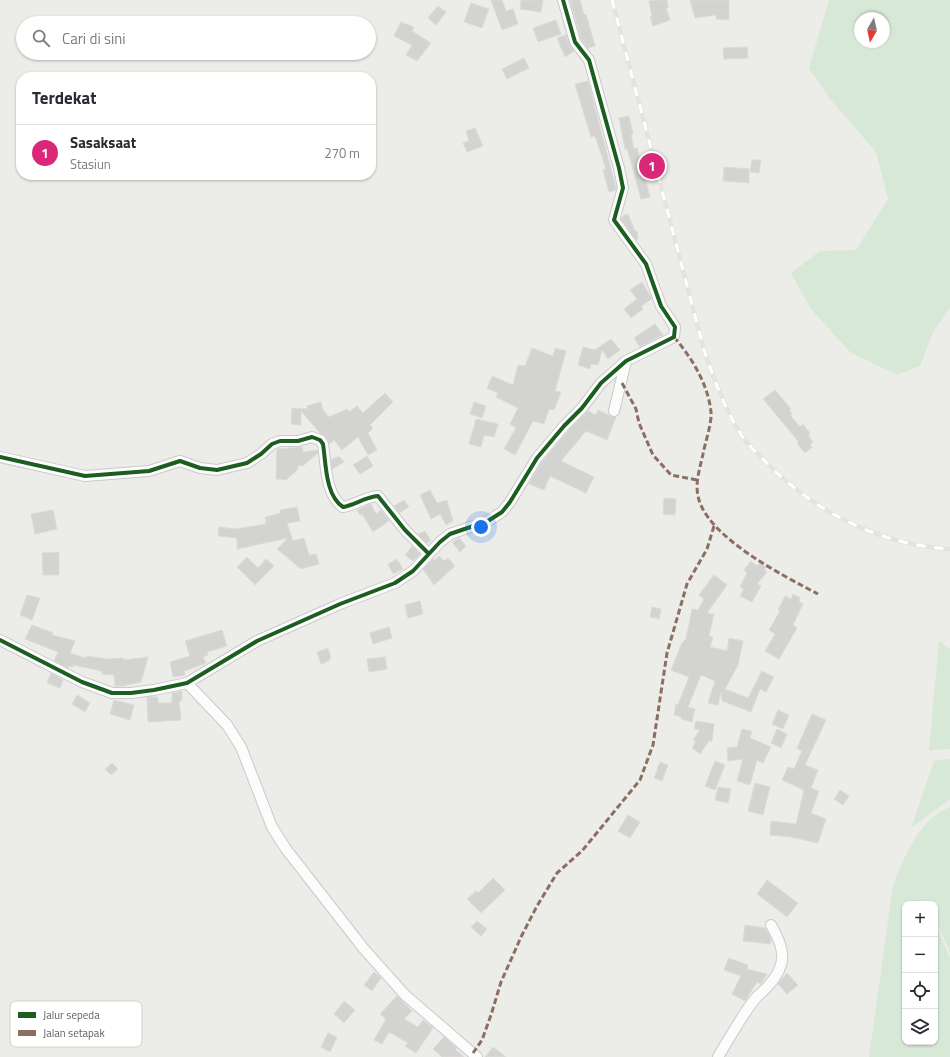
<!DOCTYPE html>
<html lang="id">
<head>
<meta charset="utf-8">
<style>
	body { margin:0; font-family:"Titillium Web",sans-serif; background:#f7f7f7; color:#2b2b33 }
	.controls { position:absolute; right:12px; bottom:12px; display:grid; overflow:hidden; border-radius:8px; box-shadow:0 1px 3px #0004 }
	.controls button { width:36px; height:36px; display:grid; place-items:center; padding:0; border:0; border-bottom:1px solid #e1e1e2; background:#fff; color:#2b2b33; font:20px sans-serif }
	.compass { position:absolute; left:854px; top:12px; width:36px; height:36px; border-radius:50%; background:#fff; box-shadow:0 1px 3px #0004; rotate:189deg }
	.you { position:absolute; left:481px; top:527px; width:14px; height:14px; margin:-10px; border:3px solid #fff; border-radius:50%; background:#1a73e8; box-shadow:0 0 0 6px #1a73e833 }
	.badge { display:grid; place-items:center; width:26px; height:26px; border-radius:50%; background:#db2777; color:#fff; font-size:13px; font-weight:700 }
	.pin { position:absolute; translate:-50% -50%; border:2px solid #fff; box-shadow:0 1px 4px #0006 }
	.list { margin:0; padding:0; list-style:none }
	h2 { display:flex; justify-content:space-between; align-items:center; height:52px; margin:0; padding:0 16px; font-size:17px }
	h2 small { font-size:13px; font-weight:400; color:#7c7c81 }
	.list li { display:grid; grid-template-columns:26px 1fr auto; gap:12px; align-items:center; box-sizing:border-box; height:56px; padding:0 16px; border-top:1px solid #e1e1e2 }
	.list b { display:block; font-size:15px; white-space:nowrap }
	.list p { margin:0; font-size:13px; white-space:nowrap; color:#7c7c81 }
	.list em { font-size:13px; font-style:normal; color:#7c7c81 }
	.icon { flex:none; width:22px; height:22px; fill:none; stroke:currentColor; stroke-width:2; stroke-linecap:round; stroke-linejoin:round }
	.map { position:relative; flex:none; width:950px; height:1057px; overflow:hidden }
	.search { position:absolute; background:#fff; box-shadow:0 1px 3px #0004; left:16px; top:16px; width:360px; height:44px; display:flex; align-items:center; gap:10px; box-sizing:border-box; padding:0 14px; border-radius:22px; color:#7c7c81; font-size:15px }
	.panel { position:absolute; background:#fff; box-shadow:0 1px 3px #0004; left:16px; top:72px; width:360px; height:108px; border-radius:16px }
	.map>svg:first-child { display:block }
</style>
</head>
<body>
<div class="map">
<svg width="950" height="1057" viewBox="0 0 950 1057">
	<rect width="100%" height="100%" fill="#ecece8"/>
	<!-- green -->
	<path fill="#d7e8d7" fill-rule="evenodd" d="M829,0H950V308L934,330L920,366L897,375L850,352L811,309L791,273L820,251L856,250L888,199L876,152L830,99L809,68ZM860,18H884V42H860Z
		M939,641L950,649V749L929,750Z
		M950,759V799L911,828L934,761Z
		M950,807V952L935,919V904H928L922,890L927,904H905V1042H935V923L950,958V1057H869L893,886C904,857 919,819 950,807Z"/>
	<!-- building -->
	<path fill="#d3d3d1" stroke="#dcdbd8" d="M491,0H502L506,11L513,9L518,24L502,30Z
		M521,0H543L541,12L520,9Z
		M570,0H580L584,15L586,14L595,46L588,48L581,39Z
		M655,0H667L668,8H666L670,20L653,26L650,17L652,16L649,1Z
		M690,0H729V20L716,19V15L695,18Z
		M471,3L489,9L482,28L464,22Z
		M438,6L446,12L436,25L428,18Z
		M556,20L561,34L538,42L533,28Z
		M401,22L414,27L412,31L431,43L417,61L406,55L412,45L394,36Z
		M566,35L569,44L574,51L565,57L557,38Z
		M747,47L748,58L724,59L723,48Z
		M524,58L529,68L507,79L502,69Z
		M588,81L616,188V190L609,192L603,170L606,169L595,136L591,137L575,84Z
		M629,116L633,134L631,135L634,149L637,148L650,197L641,199L629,155L627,149H625L619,118Z
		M475,128L483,146L467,152L463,143L469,141L466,131Z
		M752,160H761L759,173L750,172Z
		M724,167L749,169V183L723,181Z
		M628,214L635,231H637L638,239L636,240L621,219L624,215Z
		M642,282L652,299L641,306L643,309L631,318L624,309L637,299L630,290Z
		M655,324L663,335L640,347L634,338Z
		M611,339L620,350L608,359L602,350L598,365L591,364L590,369L578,365L583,347L595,350Z
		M532,348L553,356L555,348L566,351L555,391L561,392L554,410L549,409L544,424L533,421L515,455L504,449L516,428L510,424L518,408L496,397L498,393L487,388L492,376L513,385L518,365L525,366Z
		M775,390L791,409L789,410L792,414L790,415L800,427L803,424L810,433L808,435L813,442L810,445L812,447L805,453L797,443L799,442L763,399Z
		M385,393L393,402L370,425L373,428L368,433L377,450L368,455L358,437L342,450L334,440L330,444L325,436L320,433L301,411V425L291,424L292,408L308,409L307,406L321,402L323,410L329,417L347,409L349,412L357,406L363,413Z
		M474,402L486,406L482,418L470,414Z
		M598,410L612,417H616L607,440L586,431L561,461L594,477L586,493L550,476L544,490L529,484L542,462L569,430L588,411L596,415Z
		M476,419L498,424L494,437L484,435L481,447L469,444Z
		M302,447L303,452L317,450L318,453L304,465L298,466V469L286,480L276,479L277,449Z
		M367,456L373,466L360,474L353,465Z
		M337,457H340L344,462L332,469L331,460Z
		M430,490L437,503L447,500L453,521L446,525L440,514L431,519L420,495Z
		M664,498L676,499L675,515L663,514Z
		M404,500L409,507L399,513L394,506Z
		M371,504L376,514L381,510L389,521L373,532L362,514L360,515L357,510Z
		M297,507L300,521L287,523L293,541L304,538L309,555L316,554L319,564L301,569L277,549L288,538L237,549V538L218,536L219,527L236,529L266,524L265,517L281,513L280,510Z
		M53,510L57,529L35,534L31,514Z
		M425,531L431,541L427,543L418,534Z
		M459,538L466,546L460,552L452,542Z
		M412,546L420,554L413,561L405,555Z
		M59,552V575H43L42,553Z
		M439,556L444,561L448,558L455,566L434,585L423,569L433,559L435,560Z
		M247,557L258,568L266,559L274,566L255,585L237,567Z
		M397,559L403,569L393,574L388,564Z
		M751,561L757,566L760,562L766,567L764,570L767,572L757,584L761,586L752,602L740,596L744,589L740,587L747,573L744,570Z
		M714,575L727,585L707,613L714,614L709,636L713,637L710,647L727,651L729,638L743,641L738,665L725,689L748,698L762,671L774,677L766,692L760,689L751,712L722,701L721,692L718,705L708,703L715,681L701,675L688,707L695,709L692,722L681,719V717L674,715L676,704L678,705L689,677L671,670L682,643L686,639L692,609L698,610L704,599L699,595Z
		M793,594L800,598L799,602L803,604L793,625L797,628L779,659L765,651L775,634L769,630L780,611L778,610L785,596L791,599Z
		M27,595L40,598L32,620L20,615Z
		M420,601L423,614L408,618L405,605Z
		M652,607L661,609L659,619L650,617Z
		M32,625L53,633L52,635L75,641L70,653L86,658L87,656L107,659L123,658L124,660L148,657L141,682L126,685V686H115L114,675L102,674V671L73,665V667L69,666L68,668L54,661L58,652L25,639Z
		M389,627L392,638L373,644L370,633Z
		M222,630L227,646L207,652L208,655L203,657L206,663L184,671L185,675L173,677L170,662L190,656L185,641Z
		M328,648L331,658L329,659V661L321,664L317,652Z
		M385,657L387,669L369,672L367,659Z
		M51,673L63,680L60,688L47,683Z
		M182,691V701H179L181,720L148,722L147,697H158V703H172V693Z
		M77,695L90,703L85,712L72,704Z
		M114,700L134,705L130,720L110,714Z
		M778,710L789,715L783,729L772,724Z
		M812,714L826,720L805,765L818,770L811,788L819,791L811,813L826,819L818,843L791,837L770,835L771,821L796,824L804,790L782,780L788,767L794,769L802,751L797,748Z
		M696,721L714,724L712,741H709L700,754L692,748L696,742L693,740L700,730L694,729Z
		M742,729L752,731L750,738L771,747L763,763L757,760L750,785L737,781L743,759L728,761L727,748L737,747Z
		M777,729L787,734L781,748L771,743Z
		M715,761L725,765L715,790L705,786Z
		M660,762L668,765L662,781L654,778Z
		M112,763L118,769L111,775L105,769Z
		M755,783L770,787L763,815L748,811Z
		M718,787L731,789L728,803L715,800Z
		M840,790L849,796L843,805L834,799Z
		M628,815L640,822L630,838L618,831Z
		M493,878L505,890L481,913L467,899L476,891L478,893Z
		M767,880L798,903L787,917L757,894Z
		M477,921L487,929L481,936L471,927Z
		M745,925L765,928L771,939L770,944L743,941Z
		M729,958L748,965L747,969L767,974L761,984L757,982L745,1001L732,994L741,976L724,970Z
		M374,972L381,978L372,991L364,985Z
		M787,973L798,985L787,994L778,984Z
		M397,996L412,1011L404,1019L418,1027L423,1020L433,1028L416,1053L405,1046L408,1043L389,1032L382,1044L374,1040L386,1019L380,1014Z
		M344,1001L355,1010L344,1023L334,1014Z
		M328,1033L337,1037L330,1052L321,1047Z
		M444,1037L457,1048L455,1049L464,1057H442L433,1049Z
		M493,1047L506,1057H485Z"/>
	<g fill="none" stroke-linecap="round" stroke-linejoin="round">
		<!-- street casing -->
		<g stroke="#c9caca" stroke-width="12">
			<path id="street" d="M614,411L626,361
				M0,457L85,476L149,471L180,461L200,468L217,470L247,463L261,454L272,444L280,441H298L312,437L320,440L323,444C326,463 325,495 343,507C355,505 365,497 378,496L405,530L428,553
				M0,640L82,682L112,693H131L154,690L187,683L257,641L340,604L395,583L413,571L440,542L450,534L488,521L502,512L510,502L537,458L564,426L582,408L601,383L626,361L674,337L675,327L661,306L646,264L614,220L623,188L619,168L589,60L575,42L563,0
				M187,683L227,725L241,747L272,827L286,849L364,949L405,995L477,1057
				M718,1057C729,1039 742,1015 755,999C759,994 764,991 768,986C788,964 785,949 771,925"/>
		</g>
		<!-- street -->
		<use href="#street" stroke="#fcfcfc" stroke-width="10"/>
		<!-- rail casing -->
		<g stroke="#e3e3e2" stroke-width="4.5">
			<path id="rail" d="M612,0L704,350C714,380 725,409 742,436C747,444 756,452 763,459C811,510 879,545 950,549"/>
		</g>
		<!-- rail -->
		<use href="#rail" stroke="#fff" stroke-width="3" stroke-dasharray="9" stroke-linecap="butt"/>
		<!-- quiet -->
		<path stroke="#8d6e63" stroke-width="3" stroke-dasharray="6 3" stroke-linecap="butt" d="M674,337C692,358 708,384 711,412C712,423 705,443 703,454C700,468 695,482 698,496C706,537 784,576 818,594
			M622,383L636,409L639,423L653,455L671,475L697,480
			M473,1053L482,1040L491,1015L501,982L521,937L537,906L557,873L582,851L640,780L653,745L667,653L687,584L707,549L714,526"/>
		<!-- cycleway casing -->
		<g stroke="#fff" stroke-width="6">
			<path id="cycleway" d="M0,457L85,476L149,471L180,461L200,468L217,470L247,463L261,454L272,444L280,441H298L312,437L320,440L323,444C326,463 325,495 343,507C355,505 365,497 378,496L405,530L428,553
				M0,640L82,682L112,693H131L154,690L187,683L257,641L340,604L395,583L413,571L440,542L450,534L488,521L502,512L510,502L537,458L564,426L582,408L601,383L626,361L674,337L675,327L661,306L646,264L614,220L623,188L619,168L589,60L575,42L563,0"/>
		</g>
		<!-- cycleway -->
		<use href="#cycleway" stroke="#1b5e20" stroke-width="4"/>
	</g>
	<!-- legend -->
	<rect x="10" y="1001" width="132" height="46" rx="6" fill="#fff" stroke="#cfcfd1" stroke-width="1"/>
	<rect x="18" y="1012" width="18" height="6" fill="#1b5e20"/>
	<rect x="18" y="1030" width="18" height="6" fill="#8d6e63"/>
	<g font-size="11" fill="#5e6065">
		<text x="43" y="1019">Jalur sepeda</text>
		<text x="43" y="1037">Jalan setapak</text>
	</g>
</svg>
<div class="controls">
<button>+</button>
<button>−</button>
<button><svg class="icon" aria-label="locate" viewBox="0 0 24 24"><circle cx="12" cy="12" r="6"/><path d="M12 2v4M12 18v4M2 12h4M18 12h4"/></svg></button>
<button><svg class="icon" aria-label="layers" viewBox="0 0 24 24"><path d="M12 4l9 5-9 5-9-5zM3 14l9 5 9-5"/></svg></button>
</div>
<svg class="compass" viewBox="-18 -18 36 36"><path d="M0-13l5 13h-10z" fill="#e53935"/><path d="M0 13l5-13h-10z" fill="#7c7c81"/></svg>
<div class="you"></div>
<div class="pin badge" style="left:652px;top:166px">1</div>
<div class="search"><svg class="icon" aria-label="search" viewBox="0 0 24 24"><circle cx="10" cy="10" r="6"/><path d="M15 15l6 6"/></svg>Cari di sini</div>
<section class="panel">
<h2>Terdekat<small></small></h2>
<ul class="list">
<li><span class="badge">1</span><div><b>Sasaksaat</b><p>Stasiun</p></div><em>270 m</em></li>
</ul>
</section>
</div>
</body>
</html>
